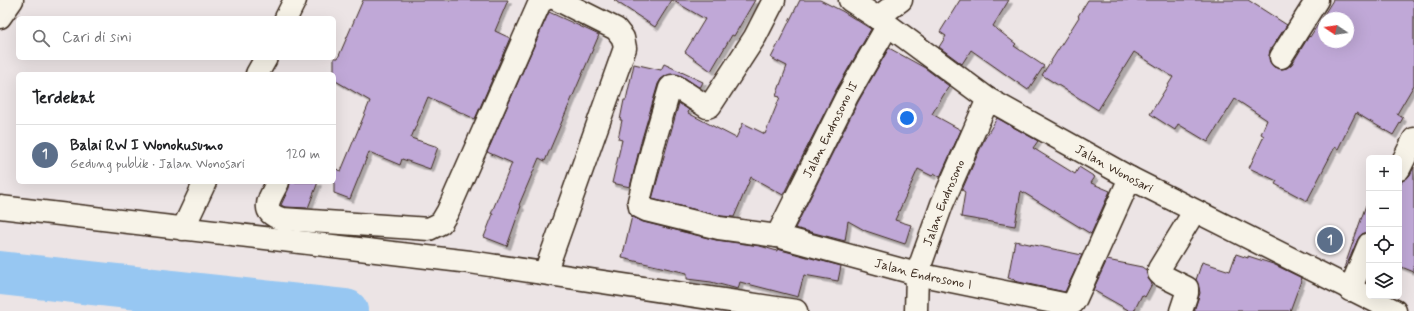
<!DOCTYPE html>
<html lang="id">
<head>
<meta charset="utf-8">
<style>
	body { margin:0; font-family:Mynerve,sans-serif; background:#f2f2f2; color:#202124 }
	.controls { position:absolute; right:12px; bottom:12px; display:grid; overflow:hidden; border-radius:6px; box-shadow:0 4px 16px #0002 }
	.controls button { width:36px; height:36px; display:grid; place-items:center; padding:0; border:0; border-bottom:1px solid #e0e0e0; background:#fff; color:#202124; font:20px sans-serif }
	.compass { position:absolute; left:1318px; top:12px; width:36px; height:36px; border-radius:50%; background:#fff; box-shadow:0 4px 16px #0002; rotate:283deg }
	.you { position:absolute; left:907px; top:118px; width:14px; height:14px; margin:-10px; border:3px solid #fff; border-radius:50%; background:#1a73e8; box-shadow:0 0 0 6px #1a73e833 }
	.badge { display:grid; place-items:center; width:26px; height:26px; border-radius:50%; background:#d93025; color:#fff; font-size:13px; font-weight:700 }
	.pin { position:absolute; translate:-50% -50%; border:2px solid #fff; box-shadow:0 1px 4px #0006 }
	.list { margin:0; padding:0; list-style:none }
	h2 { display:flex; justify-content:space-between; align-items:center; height:52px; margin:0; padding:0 16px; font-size:17px }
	h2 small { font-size:13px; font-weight:400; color:#757577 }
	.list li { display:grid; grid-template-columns:26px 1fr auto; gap:12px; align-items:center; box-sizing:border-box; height:60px; padding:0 16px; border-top:1px solid #e0e0e0 }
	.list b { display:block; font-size:15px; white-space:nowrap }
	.list p { margin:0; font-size:13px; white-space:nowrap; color:#757577 }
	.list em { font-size:13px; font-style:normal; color:#757577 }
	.icon { flex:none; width:22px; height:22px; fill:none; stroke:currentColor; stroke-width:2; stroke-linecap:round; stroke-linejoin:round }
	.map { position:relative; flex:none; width:1414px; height:311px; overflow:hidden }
	.search { position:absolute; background:#fff; box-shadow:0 4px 16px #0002; left:16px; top:16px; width:320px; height:44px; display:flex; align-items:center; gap:10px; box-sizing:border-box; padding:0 14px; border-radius:6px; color:#757577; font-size:15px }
	.panel { position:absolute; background:#fff; box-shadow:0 4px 16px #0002; left:16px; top:72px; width:320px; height:112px; border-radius:6px }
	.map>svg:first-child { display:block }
</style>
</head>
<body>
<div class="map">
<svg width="1414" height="311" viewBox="0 0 1414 311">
	<defs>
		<filter id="shadow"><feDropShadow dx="3.5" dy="3.5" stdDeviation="0" flood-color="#0004"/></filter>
	</defs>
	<rect width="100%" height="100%" fill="#ece4e5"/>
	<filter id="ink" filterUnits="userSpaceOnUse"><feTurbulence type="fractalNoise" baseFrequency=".025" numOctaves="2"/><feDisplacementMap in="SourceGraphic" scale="8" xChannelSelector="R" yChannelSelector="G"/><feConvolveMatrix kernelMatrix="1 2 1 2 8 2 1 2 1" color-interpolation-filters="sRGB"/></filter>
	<g filter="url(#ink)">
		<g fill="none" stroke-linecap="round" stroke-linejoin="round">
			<!-- river -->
			<path stroke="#97c7f2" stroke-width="44" d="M0,273L346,311"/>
		</g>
		<!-- building -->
		<path fill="#c0a8d7" stroke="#3b2a1e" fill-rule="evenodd" filter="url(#shadow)" d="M363,0H508L495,31L510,38L475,119L428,97L411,138L438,147L430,169L402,159L400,165L369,152L350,199L334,193V168L341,171L370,101L334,80V58H338Z
			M614,0H755L734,36L732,35L711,71L685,52L705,19L672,0L655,27Z
			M800,0H820L842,11L871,29L836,90L783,195L751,177L734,217L721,216L652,199L679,103L689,110L688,113L736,138L743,123L765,134L780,97L776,96L787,66L771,58Z
			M960,0H1009L993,26L1016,44L1014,46L1044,66L1028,90L971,50L962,64L939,47L946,36L940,32Z
			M1088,0H1248L1287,25L1270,50L1269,56L1270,62L1274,67L1281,69L1287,68L1292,64L1309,36L1310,37L1333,0H1414V85L1397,114L1403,118L1393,135L1356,113L1338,149L1335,147L1307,201L1275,184L1277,181L1249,168L1264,136L1261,134L1267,120L1235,99L1208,142L1178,124L1175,130L1150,114L1173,77L1134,52L1098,110L1042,75L1079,17L1078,16ZM1324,18H1348V42H1324Z
			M549,12L599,35L545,161L539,158L519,205L521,206L507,246L484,237L493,214H491L512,163L487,152Z
			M889,48L925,68L949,86L932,114L961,130L940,177L934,173L932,176L918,169L895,220L911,225L905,244L866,231L848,221L845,241L795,228L858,102Z
			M634,64L661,70L664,64L703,82L700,88L682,76L675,74L664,77L661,79L658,84L641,142L630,187L612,183L622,140L618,139L622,120H620L624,100H626Z
			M997,118L1038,141L1033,148L1075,174L1079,167L1095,177L1091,183L1110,191L1091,234L1021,191L1015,226L961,217L965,192L962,190L984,140Z
			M1414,167V272L1399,266V187L1402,181L1406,179L1410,175Z
			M290,182H318L308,208L285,207L281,205L289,188Z
			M1366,205H1369V232L1362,234L1358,239L1345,269L1344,268Z
			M632,216L643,222L716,240L760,246L777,251V249L841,266L838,281L804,275L798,297L740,282L738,289L711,282L687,279V273L622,258Z
			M1015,241L1082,255L1065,292L1014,281L1015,280L1008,278Z
			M1236,254L1248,258V256L1273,264L1302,278L1290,311H1194L1200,293L1199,288L1196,280L1202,262L1230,271Z
			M1107,260L1142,267L1146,270L1148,278L1152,284L1145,297L1142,295L1134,311H1130L1093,290Z"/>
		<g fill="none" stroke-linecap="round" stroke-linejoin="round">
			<!-- street casing -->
			<g stroke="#3b2a1e" stroke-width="25">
				<g id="street">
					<path id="s1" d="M774,0L755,37L710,106L707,107L675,86H672L670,88L653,146L639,201L640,207L646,210L719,228L777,236L917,274L1068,305L1073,303L1076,298L1130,178"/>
					<path d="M0,17L12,0"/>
					<path d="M286,18L295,0"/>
					<path d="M877,18L901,0"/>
					<path d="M1281,57L1317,0"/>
					<path d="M257,74L266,58"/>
					<path d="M1399,169L1414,139"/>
					<path d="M278,182C270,198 258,212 282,219L429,229L441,223L448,211L540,2L544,0"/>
					<path d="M0,207L470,262L796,311"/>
					<path d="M183,229L205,182"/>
					<path id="s2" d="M777,236L847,96L888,25"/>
					<path d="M545,273L625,48L623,38L616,29L558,0"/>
					<path d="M1350,290L1369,244"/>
					<path d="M1181,311L1187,293V288L1161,275L1159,273V269L1194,212"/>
				</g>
			</g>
			<!-- secondary casing -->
			<g stroke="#3b2a1e" stroke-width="25">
				<g id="secondary">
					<path id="s3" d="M850,0L888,25L988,99L1130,178L1395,311"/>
					<path id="s4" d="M916,311L917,274L942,204L988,99"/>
				</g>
			</g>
			<!-- street -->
			<use href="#street" stroke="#f7f3e8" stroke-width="22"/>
			<!-- secondary -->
			<use href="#secondary" stroke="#f7f3e8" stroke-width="22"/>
		</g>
	</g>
	<g text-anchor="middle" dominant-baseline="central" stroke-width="3.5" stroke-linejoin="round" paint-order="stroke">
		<!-- street labels -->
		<g font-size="13" fill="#3b2a1e" stroke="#f7f3e8">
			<text stroke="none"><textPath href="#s2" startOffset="119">Jalan Endrosono II</textPath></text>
			<text stroke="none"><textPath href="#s3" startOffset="314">Jalan Wonosari</textPath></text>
			<text stroke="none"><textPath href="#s4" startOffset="113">Jalan Endrosono</textPath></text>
			<text stroke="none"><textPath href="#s1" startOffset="586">Jalan Endrosono I</textPath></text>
		</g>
	</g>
</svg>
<div class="controls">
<button>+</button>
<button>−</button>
<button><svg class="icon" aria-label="locate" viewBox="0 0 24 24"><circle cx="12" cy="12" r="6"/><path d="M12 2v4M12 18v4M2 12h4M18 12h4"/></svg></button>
<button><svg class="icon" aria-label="layers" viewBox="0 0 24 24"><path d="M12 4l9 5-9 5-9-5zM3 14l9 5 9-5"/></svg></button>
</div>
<svg class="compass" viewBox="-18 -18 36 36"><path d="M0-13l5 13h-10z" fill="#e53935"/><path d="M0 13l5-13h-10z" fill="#757577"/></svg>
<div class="you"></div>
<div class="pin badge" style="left:1330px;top:240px;background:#5c6f8a">1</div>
<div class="search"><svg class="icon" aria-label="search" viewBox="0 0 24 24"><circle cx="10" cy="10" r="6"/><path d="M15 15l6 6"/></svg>Cari di sini</div>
<section class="panel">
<h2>Terdekat<small></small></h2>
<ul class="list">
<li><span class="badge" style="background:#5c6f8a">1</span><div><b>Balai RW I Wonokusumo</b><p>Gedung publik · Jalan Wonosari</p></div><em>120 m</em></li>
</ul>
</section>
</div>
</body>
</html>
